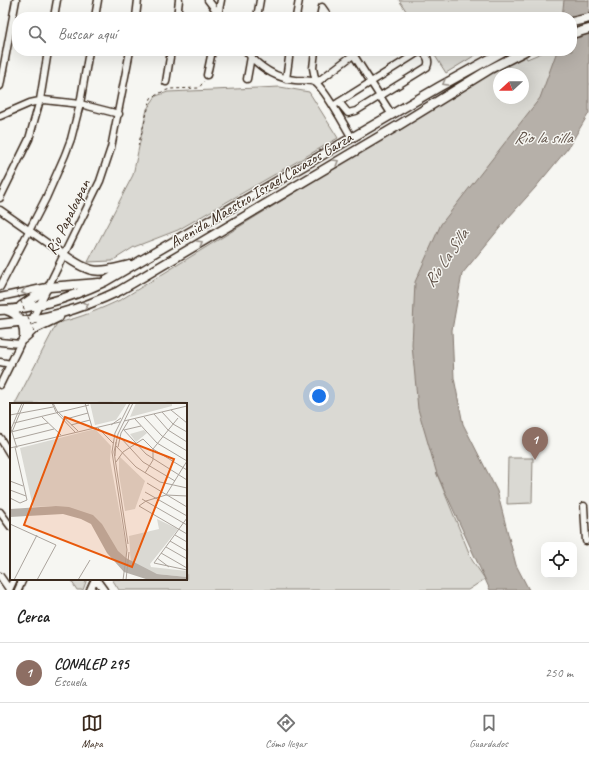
<!DOCTYPE html>
<html lang="es">
<head>
<meta charset="utf-8">
<style>
	body { margin:0; font-family:Caveat,sans-serif; background:#f2f2f2; color:#222 }
	.controls { position:absolute; right:12px; bottom:12px; display:grid; overflow:hidden; border-radius:8px; box-shadow:0 4px 16px #0002 }
	.controls button { width:36px; height:36px; display:grid; place-items:center; padding:0; border:0; border-bottom:1px solid #e0e0e0; background:#fff; color:#222; font:20px sans-serif }
	.compass { position:absolute; left:493px; top:68px; width:36px; height:36px; border-radius:50%; background:#fff; box-shadow:0 4px 16px #0002; rotate:249deg }
	.you { position:absolute; left:319px; top:396px; width:14px; height:14px; margin:-10px; border:3px solid #fff; border-radius:50%; background:#1a73e8; box-shadow:0 0 0 6px #1a73e833 }
	.badge { display:grid; place-items:center; width:26px; height:26px; border-radius:50%; background:#3b2a1e; color:#fff; font-size:13px; font-weight:700 }
	.pin { position:absolute; translate:-50% -33px; filter:drop-shadow(0 1px 2px #0008) }
	.pin::after { content:''; position:absolute; top:21px; width:14px; height:12px; background:inherit; clip-path:polygon(0 0,100% 0,50% 100%) }
	.list { margin:0; padding:0; list-style:none }
	h2 { display:flex; justify-content:space-between; align-items:center; height:52px; margin:0; padding:0 16px; font-size:17px }
	h2 small { font-size:13px; font-weight:400; color:#767676 }
	.list li { display:grid; grid-template-columns:26px 1fr auto; gap:12px; align-items:center; box-sizing:border-box; height:60px; padding:0 16px; border-top:1px solid #e0e0e0 }
	.list b { display:block; font-size:15px; white-space:nowrap }
	.list p { margin:0; font-size:13px; white-space:nowrap; color:#767676 }
	.list em { font-size:13px; font-style:normal; color:#767676 }
	.icon { flex:none; width:22px; height:22px; fill:none; stroke:currentColor; stroke-width:2; stroke-linecap:round; stroke-linejoin:round }
	.map { position:relative; flex:none; width:589px; height:590px; overflow:hidden }
	.search { position:absolute; background:#fff; box-shadow:0 4px 16px #0002; left:12px; right:12px; top:12px; height:44px; display:flex; align-items:center; gap:10px; box-sizing:border-box; padding:0 14px; border-radius:16px; color:#767676; font-size:15px }
	.sheet { height:112px; background:#fff }
	nav { display:flex; justify-content:space-around; align-items:center; box-sizing:border-box; height:56px; border-top:1px solid #e0e0e0; background:#fff; font-size:11px; color:#767676 }
	nav a { display:grid; justify-items:center; gap:2px }
	nav .on { color:#3b2a1e }
	.map>svg:first-child { display:block }
</style>
</head>
<body>
<div class="map">
<svg width="589" height="590" viewBox="0 0 589 590">
	<rect width="100%" height="100%" fill="#f6f6f2"/>
	<filter id="ink" filterUnits="userSpaceOnUse"><feTurbulence type="fractalNoise" baseFrequency=".025" numOctaves="2"/><feDisplacementMap in="SourceGraphic" scale="8" xChannelSelector="R" yChannelSelector="G"/><feConvolveMatrix kernelMatrix="1 2 1 2 8 2 1 2 1" color-interpolation-filters="sRGB"/></filter>
	<g filter="url(#ink)">
		<!-- green -->
		<path fill="#dad9d3" stroke="#8a8278" fill-rule="evenodd" d="M399,0H586L587,6L547,17H410Z
			M580,40L441,250L437,474L472,560L485,579L468,590H119L112,579H186V404H15L57,323C80,318 101,309 122,299L523,52L527,59L546,51H572ZM499,74H523V98H499Z
			M432,51H482L446,73Z
			M280,87L309,92L338,138L178,230L134,247L112,261L88,262L133,175L147,109L156,96L168,92Z
			M508,458H533L532,503L507,504Z
			M70,579H87L83,590H77Z"/>
		<!-- water -->
		<path fill="#b6b0a9" stroke="#857a71" d="M564,0H589V113L568,148L535,188L508,218L462,274L452,330L454,378L463,424L497,491L516,565L529,590H490L437,474L418,409L412,345L415,282L441,224L540,98L557,51H572V17H562Z"/>
		<g fill="none" stroke-linecap="round" stroke-linejoin="round">
			<!-- minor casing -->
			<g stroke="#3b2a1e" stroke-width="9">
				<path id="minor" d="M208,0L221,17
					M218,15L221,0
					M54,17L57,0
					M95,17L98,0
					M136,17L138,0
					M177,17L179,0
					M257,17L260,0
					M296,17L299,0
					M320,17L322,7L329,17
					M246,51C259,67 275,78 295,80C302,81 311,79 316,83C327,92 344,125 352,138
					M315,51L313,68L316,83
					M351,51L392,115
					M207,75L212,51
					M247,79L252,51
					M286,79L290,51
					M166,82L171,51
					M316,83L353,55
					M0,86L16,0
					M333,106C361,88 389,71 417,53L421,52C427,54 430,61 427,67L356,111L348,113L339,102
					M0,116L30,103L44,100L80,104L119,114
					M0,198L29,139L40,100L48,51
					M0,210L64,255
					M0,287L46,198L65,155L71,139L80,104L89,51
					M0,297L47,287
					M0,342L20,344
					M0,362L11,364
					M0,385L100,181L111,148L130,51
					M0,438L11,456
					M584,506L586,541
					M0,512L11,527
					M0,576L9,589
					M96,579L104,590
					M9,590L14,579
					M18,590L23,579
					M90,590L95,579"/>
			</g>
			<!-- major casing -->
			<g stroke="#3b2a1e" stroke-width="11">
				<path id="major" d="M572,22L589,18
					M572,34L589,29
					M64,255C92,275 97,273 130,265
					M21,306L49,287L99,283
					M0,310C36,309 72,297 104,282L439,87L504,51
					M6,310C19,314 25,324 24,337
					M0,324C44,320 79,310 119,291L399,125L490,69L525,51
					M23,339L34,329L59,317"/>
			</g>
			<!-- path -->
			<path stroke="#3b2a1e" stroke-width="1" stroke-dasharray="3 3" stroke-linecap="butt" d="M138,146L151,98L162,92L170,89L199,88L204,81"/>
			<!-- minor -->
			<use href="#minor" stroke="#f6f6f2" stroke-width="6"/>
			<!-- major -->
			<use href="#major" stroke="#f6f6f2" stroke-width="8"/>
			<!-- path-bridge -->
			<path stroke="#3b2a1e" stroke-width="1" stroke-dasharray="3 3" stroke-linecap="butt" d="M16,290L35,334"/>
		</g>
		<!-- one-way arrows -->
		<defs><path id="oneway-chevron" d="M-2-3.5L2.5 0L-2 3.5" fill="none" stroke-width="1.6" stroke-linecap="round" stroke-linejoin="round"/></defs>
		<g stroke="#989088">
			<use href="#oneway-chevron" transform="translate(445 83) rotate(151)"/>
			<use href="#oneway-chevron" transform="translate(336 162) rotate(-31)"/>
			<use href="#oneway-chevron" transform="translate(200 243) rotate(-31)"/>
			<use href="#oneway-chevron" transform="translate(24 292) rotate(165)"/>
			<use href="#oneway-chevron" transform="translate(86 305) rotate(-20)"/>
		</g>
	</g>
	<g text-anchor="middle" dominant-baseline="central" stroke-width="3" stroke-linejoin="round" paint-order="stroke">
		<!-- street labels -->
		<g font-size="16" fill="#3b2a1e" stroke="#f6f6f2">
			<text transform="translate(261 190) rotate(-31)">Avenida Maestro Israel Cavazos Garza</text>
			<text transform="translate(68 217) rotate(-64)">Río Papaloapan</text>
		</g>
		<!-- water labels -->
		<g font-size="17" font-style="italic" fill="#605248" stroke="#f6f6f2">
			<text x="543" y="137">Rio la silla</text>
			<text transform="translate(446 258) rotate(-56)">Río La Silla</text>
		</g>
	</g>
	<!-- overview -->
	<g transform="translate(10 403)">
		<rect width="177" height="177" fill="#f6f6f2"/>
		<path d="M80,0H117L106,17L85,22ZM126,0H162V3L120,14ZM85,26L101,43L100,57L117,148L116,160L87,119L46,103L23,104L10,45ZM134,27L137,30L126,39L120,31ZM109,53L135,78L125,106L115,108L109,72ZM147,116L168,126L140,161L141,164L177,168V174L147,171L121,163L119,133L149,126Z" fill="#dad9d3"/>
		<path d="M46,103L59,104L83,112L92,121L108,148L116,155L147,171L177,174V177H139L114,169L97,150L81,121L71,116L53,111L0,114V106Z" fill="#b6b0a9"/>
		<path fill="none" stroke="#aba49d" stroke-width="1" d="M42,0L46,9L65,29M43,0L47,8L68,28M75,0L82,24M161,7L177,20M152,9L163,21L177,29M144,11L158,27L177,39M0,12L43,4M32,14L51,32M134,14L152,33L177,48M56,16L78,10M125,16L147,40L177,58L156,92L136,98L129,103L177,131M114,18L177,3M4,20L79,2M61,22L80,17M101,22L111,15M88,25L103,40M113,26L136,51L177,77M114,27L131,23M1,29L38,20M2,29L14,0M110,34L133,59L165,78M4,36L44,26M106,43L126,64L150,79L177,85M108,44L111,30L119,17M0,45L110,19M7,45L1,26L12,0M113,49L133,36L143,46L177,67M105,53L106,39M106,59L113,49M135,70L143,57V46L168,15M0,78L13,83M137,80L177,104M0,87L16,93M135,89L177,113M156,92L177,93M0,95L10,100L17,97L5,44M132,96L177,122M177,115L144,160L177,167M0,121L46,142L27,177M165,132L177,139M160,138L177,148M118,141L104,49L108,31L123,0M156,144L177,156M151,150L177,165M147,155L159,164M4,177L27,132M68,177L80,157M113,177L117,147L102,49L105,30L120,0M116,177L119,149"/>
		<path fill="#e8590c" fill-opacity="0.15" stroke="#e8590c" stroke-width="2" d="M55,14L164,56L122,164L14,122Z"/>
		<rect width="177" height="177" fill="none" stroke="#3b2a1e" stroke-width="2"/>
	</g>
</svg>
<div class="controls">
<button><svg class="icon" aria-label="locate" viewBox="0 0 24 24"><circle cx="12" cy="12" r="6"/><path d="M12 2v4M12 18v4M2 12h4M18 12h4"/></svg></button>
</div>
<svg class="compass" viewBox="-18 -18 36 36"><path d="M0-13l5 13h-10z" fill="#e53935"/><path d="M0 13l5-13h-10z" fill="#767676"/></svg>
<div class="you"></div>
<div class="pin badge" style="left:535px;top:460px;background:#8d6e63">1</div>
<div class="search"><svg class="icon" aria-label="search" viewBox="0 0 24 24"><circle cx="10" cy="10" r="6"/><path d="M15 15l6 6"/></svg>Buscar aquí</div>
</div>
<section class="sheet">
<h2>Cerca<small></small></h2>
<ul class="list">
<li><span class="badge" style="background:#8d6e63">1</span><div><b>CONALEP 295</b><p>Escuela</p></div><em>250 m</em></li>
</ul>
</section>
<nav>
<a class="on"><svg class="icon" aria-label="map" viewBox="0 0 24 24"><path d="M3 6l6-2 6 2 6-2v14l-6 2-6-2-6 2zM9 4v14M15 6v14"/></svg>Mapa</a>
<a><svg class="icon" aria-label="directions" viewBox="0 0 24 24"><path d="M12 3l9 9-9 9-9-9zM9 14v-3h6M13 9l2 2-2 2"/></svg>Cómo llegar</a>
<a><svg class="icon" aria-label="saved" viewBox="0 0 24 24"><path d="M7 4h10v16l-5-4-5 4z"/></svg>Guardados</a>
</nav>
</body>
</html>
